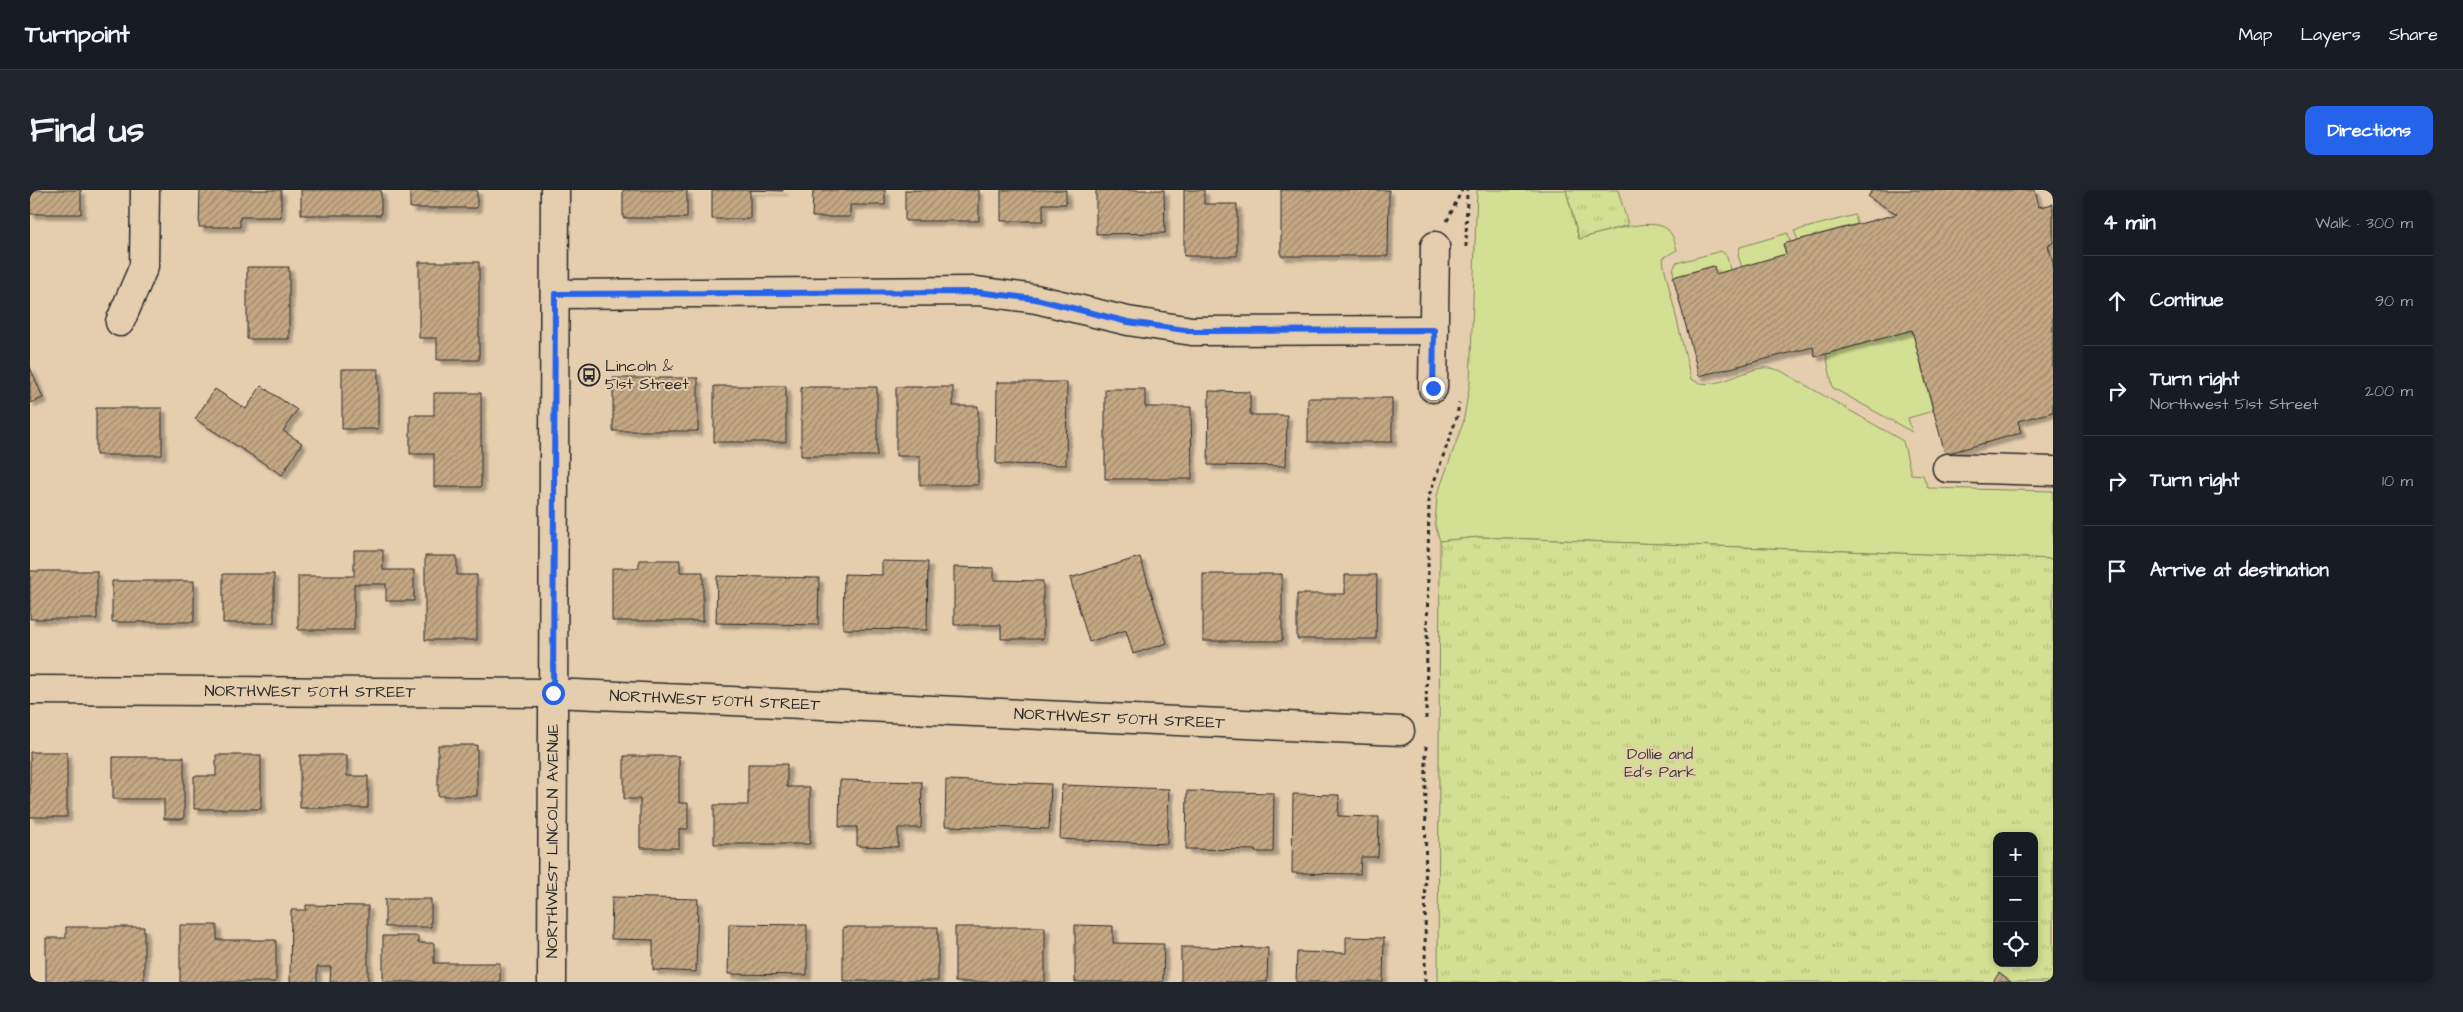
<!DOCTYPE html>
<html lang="en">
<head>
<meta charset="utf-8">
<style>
	body { margin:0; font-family:"Architects Daughter",sans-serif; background:#20242c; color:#f1f3f6 }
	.controls { position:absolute; right:15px; bottom:15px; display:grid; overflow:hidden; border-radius:10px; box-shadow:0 2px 8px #0003 }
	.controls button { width:45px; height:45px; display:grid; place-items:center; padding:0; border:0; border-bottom:1px solid #363941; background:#171b24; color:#f1f3f6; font:25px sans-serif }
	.stop { position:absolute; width:15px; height:15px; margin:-11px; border:4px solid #2563eb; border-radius:50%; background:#fff }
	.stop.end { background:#2563eb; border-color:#fff; box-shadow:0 1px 5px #0008 }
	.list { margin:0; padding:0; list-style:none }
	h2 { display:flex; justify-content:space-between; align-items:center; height:65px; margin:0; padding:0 20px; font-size:21px }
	h2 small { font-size:16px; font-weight:400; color:#9ea1a6 }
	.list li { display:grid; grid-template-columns:32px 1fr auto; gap:15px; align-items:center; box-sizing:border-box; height:90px; padding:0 20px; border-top:1px solid #363941 }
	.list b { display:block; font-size:19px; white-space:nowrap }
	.list p { margin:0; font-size:16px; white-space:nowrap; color:#9ea1a6 }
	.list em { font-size:16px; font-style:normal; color:#9ea1a6 }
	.icon { flex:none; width:28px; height:28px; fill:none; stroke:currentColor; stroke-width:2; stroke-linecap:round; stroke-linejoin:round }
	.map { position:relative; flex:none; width:2023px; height:792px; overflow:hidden; border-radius:10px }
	header { display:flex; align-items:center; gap:30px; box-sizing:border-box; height:70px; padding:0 25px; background:#171b24; border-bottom:1px solid #363941 }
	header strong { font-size:24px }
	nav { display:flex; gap:28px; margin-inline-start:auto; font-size:18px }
	.intro { display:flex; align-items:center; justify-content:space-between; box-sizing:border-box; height:120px; padding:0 30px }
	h1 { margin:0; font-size:35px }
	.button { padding:12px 22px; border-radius:10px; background:#2563eb; color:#fff; font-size:18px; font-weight:700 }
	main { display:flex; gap:30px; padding:0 30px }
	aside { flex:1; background:#171b24; border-radius:10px; box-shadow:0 2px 8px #0003 }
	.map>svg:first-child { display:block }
</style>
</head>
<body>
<header>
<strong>Turnpoint</strong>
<nav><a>Map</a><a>Layers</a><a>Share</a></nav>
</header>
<div class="intro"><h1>Find us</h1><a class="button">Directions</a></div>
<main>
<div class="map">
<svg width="2023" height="792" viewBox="0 0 2023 792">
	<defs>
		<pattern id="park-tufts" width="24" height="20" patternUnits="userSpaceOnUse" patternTransform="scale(1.25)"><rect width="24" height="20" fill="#d3df92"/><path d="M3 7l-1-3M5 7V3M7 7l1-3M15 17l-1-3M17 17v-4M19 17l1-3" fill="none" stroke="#b5c07e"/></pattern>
		<pattern id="building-hatch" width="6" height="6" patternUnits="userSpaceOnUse" patternTransform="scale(1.25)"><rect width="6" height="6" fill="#c4a884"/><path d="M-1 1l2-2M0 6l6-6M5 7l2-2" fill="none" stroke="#9f896c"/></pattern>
		<filter id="shadow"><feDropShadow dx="4.5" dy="4.5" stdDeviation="1" flood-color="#0004"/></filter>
	</defs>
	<rect width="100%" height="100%" fill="#e5ceae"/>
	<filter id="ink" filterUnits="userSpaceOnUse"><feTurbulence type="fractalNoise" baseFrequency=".02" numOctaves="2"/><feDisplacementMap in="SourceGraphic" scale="10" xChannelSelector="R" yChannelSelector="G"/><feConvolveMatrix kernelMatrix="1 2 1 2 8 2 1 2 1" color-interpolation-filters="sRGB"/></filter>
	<g filter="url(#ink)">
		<!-- grass -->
		<path fill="#d3df92" stroke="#7f855e" d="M1447,0H1536L1549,49C1567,44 1622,26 1637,39C1643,44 1645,53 1647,60L1633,68L1634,76L1661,189C1682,203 1710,181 1732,178C1739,177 1745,179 1751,181L1873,251L1881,284L1893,285L1898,298L2023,301V369L1449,347L1410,351L1405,335L1407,306L1433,233L1440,193Z
			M1825,25L1827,34L1768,50L1764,41Z
			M1758,43L1760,52L1756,64L1712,77L1708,65L1710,57Z
			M1691,61L1697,66L1700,80L1686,84L1683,76L1644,87L1643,80L1646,73Z
			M1882,140L1903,221L1878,228L1882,242L1803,198L1796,164Z"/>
		<!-- park -->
		<path fill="url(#park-tufts)" stroke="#7f855e" fill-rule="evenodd" d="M1536,0H1588L1598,35L1549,49Z
			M1449,347L2023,369V792H1408L1410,351ZM1967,646H2004V773H1967Z"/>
		<!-- building -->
		<path fill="url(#building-hatch)" stroke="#2b2b2b" filter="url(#shadow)" d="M0,0H51V24H0Z
			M170,0H251V27H210V37H169Z
			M271,0H351V25H271Z
			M380,0H447V18H380Z
			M593,0H657V28H593Z
			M682,0H753V1L720,0V29H682Z
			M783,0H855V15H820V27H782Z
			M875,0H949V31H875Z
			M971,0H1036V14H1013V31H971Z
			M1066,0H1134L1135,43L1066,44Z
			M1154,0H1174V14H1207V66H1154Z
			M1251,0H1359L1358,66H1251Z
			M1842,0H2005L2009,17L2023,14V53L2018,55L2023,73V222L1988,231L1991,243L1915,264L1882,140L1785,167L1783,157L1669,186L1643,87L1684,76L1686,84L1756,64L1753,54L1867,24L1838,7Z
			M389,72H449V170H407V148H389Z
			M217,77H259V149H217Z
			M0,177L13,208L0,213Z
			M312,179H348V239H312Z
			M583,188H668V241H583Z
			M967,192H1037L1036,275L966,274Z
			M231,196L267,220L253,241L272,253L252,285L165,229L185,199L216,219Z
			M684,196H756V252H684Z
			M771,197H847V266H771Z
			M866,197H923V216H948V295H890V266H866Z
			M1075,199H1115V217H1161L1162,289H1075Z
			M1179,201L1220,202V225H1257L1256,276L1178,275Z
			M404,203H451V297H404V264H380V225H404Z
			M1278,208H1362V252H1278Z
			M66,218H132V265H66Z
			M324,360H353V380H384V411H356V394H324V440H268V386H324Z
			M395,366H427V385H447V450H395Z
			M1110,367L1137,453L1103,464L1096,440L1059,452L1040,388Z
			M609,370H650V382H673V431H582V378H609Z
			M852,371L898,372L897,440L813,439L814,384L852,385Z
			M924,377L964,378V390L1013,391V449H971V435H924Z
			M0,381H67V429H0Z
			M193,384H244V433H193Z
			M1173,384H1252V451H1173Z
			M1315,385H1347L1346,449H1267V404H1315Z
			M687,386L789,388L788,435L686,433Z
			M82,391H164V432H82Z
			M408,555H447V606H408Z
			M0,562H37V627H0Z
			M186,565H231V619H164V586H186Z
			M270,565H317V586H338V618H270Z
			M594,566H649V613H658V639H649V658H610V609H594Z
			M83,567H154V629H134V609H83Z
			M718,574H757V597H780V654H684V615H718Z
			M810,590L892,592L891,638H868V657L827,656V637H809Z
			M916,590L1021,594L1019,639L915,636Z
			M1032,595L1139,599L1137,654L1030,649Z
			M1157,601L1244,603L1243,662H1225V660L1156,659Z
			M1263,604L1309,605L1308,626L1349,627L1348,667H1331L1330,684L1262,683Z
			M582,707L668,709L666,782L623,780V750L581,749Z
			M355,709H401V737H355Z
			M276,715L338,716V792H300L301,777H287V792H260L261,720H276Z
			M699,734L777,735V785L698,784Z
			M150,735H187V750H246V792H150Z
			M1045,735L1083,736V753L1134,754L1133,792H1045Z
			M36,737H114V792H16V748H36Z
			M813,737H908V791H813Z
			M925,737H1015V792H925Z
			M353,746H388V753H404V773H470V792H353Z
			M1316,747L1354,748L1353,792H1266L1267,762L1316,763Z
			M1151,757L1238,758L1237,792H1151Z
			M1969,783L1981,792H1963Z"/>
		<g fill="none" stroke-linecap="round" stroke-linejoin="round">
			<!-- minor casing -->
			<g stroke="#2b2b2b" stroke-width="31">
				<g id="minor">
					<path d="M525,104L947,101L1006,109L1098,131L1162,141L1404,140"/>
					<path d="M90,132L114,76L115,0"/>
					<path d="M1403,198L1405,56"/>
					<path d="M1917,278L2023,281"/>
					<path id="s1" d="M0,500L523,503L1370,541"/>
					<path id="s2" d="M522,792L525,0"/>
				</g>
			</g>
			<!-- path -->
			<path stroke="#2b2b2b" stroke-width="3" stroke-dasharray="4 4" stroke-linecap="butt" d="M1417,31L1432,0
				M1436,57L1437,0
				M1396,529L1399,306L1427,227L1429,213
				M1395,792L1396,555"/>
			<!-- minor -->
			<use href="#minor" stroke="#e5ceae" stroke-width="28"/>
		</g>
	</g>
	<g fill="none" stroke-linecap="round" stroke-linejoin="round" filter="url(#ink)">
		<!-- route -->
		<path stroke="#2563eb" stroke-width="6" d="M523,503L525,104L947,102L1006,109L1098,132L1162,141L1404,140L1403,198"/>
	</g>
	<!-- icons -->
	<defs>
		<g id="bus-ring" transform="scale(1.125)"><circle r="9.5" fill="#e5ceae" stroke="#2b2b2b" stroke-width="1.5"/><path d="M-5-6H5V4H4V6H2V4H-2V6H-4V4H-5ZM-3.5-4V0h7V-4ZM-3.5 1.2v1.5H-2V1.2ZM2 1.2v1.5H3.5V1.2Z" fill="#2b2b2b"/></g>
	</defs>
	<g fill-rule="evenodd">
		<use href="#bus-ring" x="559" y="185"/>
	</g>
	<g text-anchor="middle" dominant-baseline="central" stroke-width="4" stroke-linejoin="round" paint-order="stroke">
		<!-- poi labels -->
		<g font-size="16" fill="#2b2b2b" stroke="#e5ceae" text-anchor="start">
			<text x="575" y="176">Lincoln &amp;<tspan x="575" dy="18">51st Street</tspan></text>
		</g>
		<!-- street labels -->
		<g font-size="16" fill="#2b2b2b" stroke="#e5ceae">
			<text stroke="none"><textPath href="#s1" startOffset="280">NORTHWEST 50TH STREET</textPath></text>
			<text stroke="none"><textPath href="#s1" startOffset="685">NORTHWEST 50TH STREET</textPath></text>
			<text stroke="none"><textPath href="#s1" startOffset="1090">NORTHWEST 50TH STREET</textPath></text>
			<text stroke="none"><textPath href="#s2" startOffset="141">NORTHWEST LINCOLN AVENUE</textPath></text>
		</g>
		<!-- park labels -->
		<g font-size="16" fill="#3c3d35" stroke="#e5ceae">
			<text x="1630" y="564">Dollie and<tspan x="1630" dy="18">Ed's Park</tspan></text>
		</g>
	</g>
</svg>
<div class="controls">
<button>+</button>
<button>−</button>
<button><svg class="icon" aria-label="locate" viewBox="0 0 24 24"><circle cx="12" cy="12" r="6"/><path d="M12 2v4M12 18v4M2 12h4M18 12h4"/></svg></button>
</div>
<div class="stop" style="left:523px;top:503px"></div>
<div class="stop end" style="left:1403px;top:198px"></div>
</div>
<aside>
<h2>4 min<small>Walk · 300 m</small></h2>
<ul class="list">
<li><svg class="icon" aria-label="ahead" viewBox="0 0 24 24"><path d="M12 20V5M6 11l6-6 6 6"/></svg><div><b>Continue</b></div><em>90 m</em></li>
<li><svg class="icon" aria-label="right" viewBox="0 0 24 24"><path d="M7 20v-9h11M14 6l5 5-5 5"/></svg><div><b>Turn right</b><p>Northwest 51st Street</p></div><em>200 m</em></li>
<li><svg class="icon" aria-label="right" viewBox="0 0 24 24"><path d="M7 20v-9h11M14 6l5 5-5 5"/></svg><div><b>Turn right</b></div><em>10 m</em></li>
<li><svg class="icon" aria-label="arrive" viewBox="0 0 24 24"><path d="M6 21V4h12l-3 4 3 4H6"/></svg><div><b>Arrive at destination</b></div></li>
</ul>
</aside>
</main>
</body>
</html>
